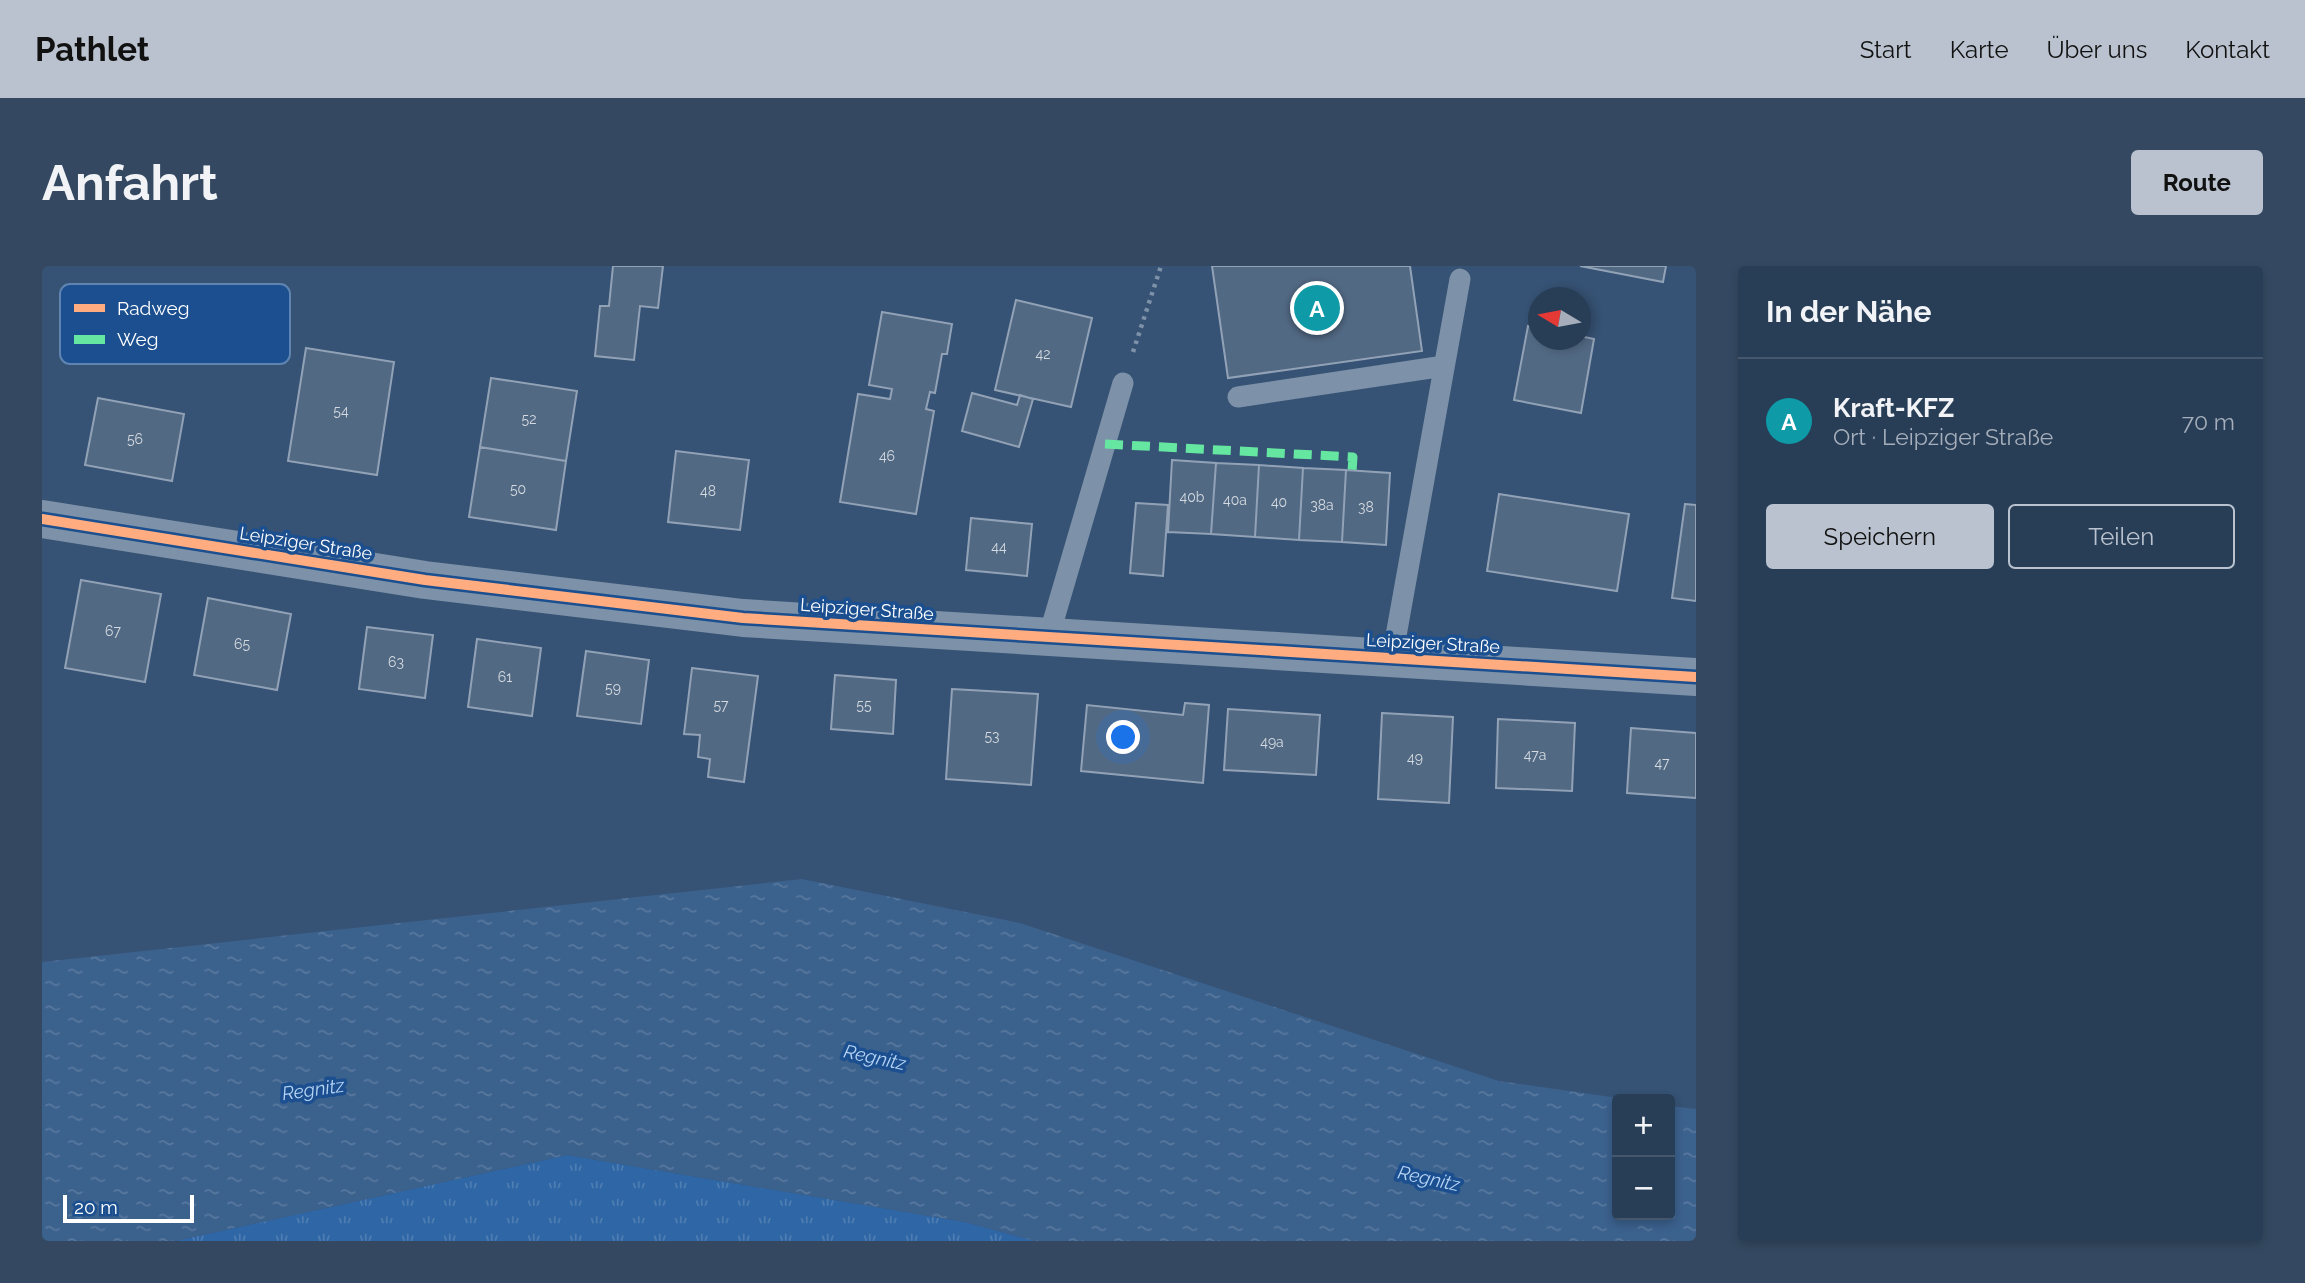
<!DOCTYPE html>
<html lang="de">
<head>
<meta charset="utf-8">
<style>
	body { margin:0; font-family:Raleway,sans-serif; background:#344961; color:#f1f3f6 }
	.controls { position:absolute; right:21px; bottom:21px; display:grid; overflow:hidden; border-radius:7px; box-shadow:0 4px 10px #0003 }
	.controls button { width:63px; height:63px; display:grid; place-items:center; padding:0; border:0; border-bottom:2px solid #44576d; background:#283e57; color:#f1f3f6; font:35px sans-serif }
	.compass { position:absolute; left:1486px; top:21px; width:63px; height:63px; border-radius:50%; background:#283e57; box-shadow:0 4px 10px #0003; rotate:280deg }
	.scale { position:absolute; left:21px; bottom:18px; width:131px; box-sizing:border-box; padding-left:7px; border:4px solid #fff; border-top:0; font-size:19px; line-height:24px; white-space:nowrap; color:#fff; -webkit-text-stroke:5px #1b4f8f; paint-order:stroke }
	.you { position:absolute; left:1082px; top:472px; width:24px; height:24px; margin:-18px; border:5px solid #fff; border-radius:50%; background:#1a73e8; box-shadow:0 0 0 10px #1a73e833 }
	.badge { display:grid; place-items:center; width:46px; height:46px; border-radius:50%; background:#b9c2ce; color:#fff; font-size:23px; font-weight:700 }
	.pin { position:absolute; translate:-50% -50%; border:4px solid #fff; box-shadow:0 2px 7px #0006 }
	.list { margin:0; padding:0; list-style:none }
	h2 { display:flex; justify-content:space-between; align-items:center; height:91px; margin:0; padding:0 28px; font-size:30px }
	h2 small { font-size:23px; font-weight:400; color:#a5aeba }
	.list li { display:grid; grid-template-columns:46px 1fr auto; gap:21px; align-items:center; box-sizing:border-box; height:126px; padding:0 28px; border-top:2px solid #44576d }
	.list b { display:block; font-size:26px; white-space:nowrap }
	.list p { margin:0; font-size:23px; white-space:nowrap; color:#a5aeba }
	.list em { font-size:23px; font-style:normal; color:#a5aeba }
	.actions { display:flex; gap:14px; padding:21px 28px }
	.actions a { flex:1; padding:16px 0; border:2px solid #b9c2ce; border-radius:7px; text-align:center; font-size:24px; color:#b9c2ce }
	.actions .main { background:#b9c2ce; color:#111 }
	.map { position:relative; flex:none; width:1654px; height:975px; overflow:hidden; border-radius:7px }
	header { display:flex; align-items:center; gap:42px; box-sizing:border-box; height:98px; padding:0 35px; background:#b9c2ce; color:#111 }
	header strong { font-size:33px }
	nav { display:flex; gap:38px; margin-inline-start:auto; font-size:24px }
	.intro { display:flex; align-items:center; justify-content:space-between; box-sizing:border-box; height:168px; padding:0 42px }
	h1 { margin:0; font-size:49px }
	.button { padding:18px 32px; border-radius:7px; background:#b9c2ce; color:#111; font-size:24px; font-weight:700 }
	main { display:flex; gap:42px; padding:0 42px }
	aside { flex:1; background:#283e57; border-radius:7px; box-shadow:0 4px 10px #0003 }
	.map>svg:first-child { display:block }
</style>
</head>
<body>
<header>
<strong>Pathlet</strong>
<nav><a>Start</a><a>Karte</a><a>Über uns</a><a>Kontakt</a></nav>
</header>
<div class="intro"><h1>Anfahrt</h1><a class="button">Route</a></div>
<main>
<div class="map">
<svg width="1654" height="975" viewBox="0 0 1654 975">
	<defs>
		<pattern id="grass-tufts" width="24" height="20" patternUnits="userSpaceOnUse" patternTransform="scale(1.75)"><rect width="24" height="20" fill="#2f66a5"/><path d="M3 7l-1-3M5 7V3M7 7l1-3M15 17l-1-3M17 17v-4M19 17l1-3" fill="none" stroke="#4e7db2"/></pattern>
		<pattern id="water-ripples" width="26" height="14" patternUnits="userSpaceOnUse" patternTransform="scale(1.75)"><rect width="26" height="14" fill="#3b618d"/><path d="M2 4q2-2 4 0t4 0M15 11q2-2 4 0t4 0" fill="none" stroke="#58799e"/></pattern>
	</defs>
	<rect width="100%" height="100%" fill="#365274"/>
	<!-- grass -->
	<path fill="url(#grass-tufts)" d="M525,889L923,956L993,975H133Z"/>
	<!-- water -->
	<path fill="url(#water-ripples)" d="M760,613L978,657L1457,815L1583,833H1575V949H1628V840L1654,843V975H993L923,956L525,889L133,975H0V696Z"/>
	<!-- building -->
	<path fill="#526984" stroke="#92a2b6" stroke-width="2" d="M571,0H621L616,42L598,40L592,94L553,90L558,40H567Z
		M1170,0H1368L1380,85L1186,112Z
		M1538,0H1624L1621,16Z
		M974,34L1050,52L1029,141L953,124Z
		M840,46L910,58L905,88H900L893,127L888,126L884,143L892,145L874,248L798,236L816,128L848,133L850,123L827,119Z
		M1486,60L1496,62V74H1538V70L1552,73L1539,147L1472,134Z
		M264,82L352,96L335,209L246,195Z
		M449,112L535,125L524,195L438,181Z
		M930,127L975,139L978,129L991,133L977,181L920,165Z
		M56,132L142,148L130,215L43,199Z
		M438,181L524,195L514,264L427,251Z
		M634,185L707,194L698,264L626,256Z
		M1130,194L1174,197L1169,268L1126,266Z
		M1174,197L1217,199L1213,271L1169,268Z
		M1217,199L1261,202L1257,274L1213,271Z
		M1261,202L1304,204L1300,276L1257,274Z
		M1304,204L1348,207L1344,279L1300,276Z
		M1457,228L1587,248L1575,325L1445,305Z
		M1094,237L1126,239L1121,310L1088,307Z
		M1643,238L1654,239V335L1630,332Z
		M929,252L990,258L985,310L924,304Z
		M39,314L119,328L103,416L23,402Z
		M166,332L249,348L235,424L152,409Z
		M325,361L391,369L383,432L317,423Z
		M435,373L499,382L490,450L426,441Z
		M544,385L607,394L599,458L535,450Z
		M650,402L716,410L702,516L666,511L668,493L656,491L658,469L642,468Z
		M793,409L854,414L851,468L789,463Z
		M910,423L996,428L989,519L904,513Z
		M1143,437L1167,439L1161,517L1039,505L1045,439L1141,449Z
		M1186,443L1278,449L1274,509L1182,504Z
		M1340,447L1411,451L1407,537L1336,533Z
		M1456,453L1533,457L1530,525L1454,522Z
		M1589,462L1654,467V532L1585,527Z"/>
	<g fill="none" stroke-linecap="round" stroke-linejoin="round">
		<!-- path -->
		<path stroke="#7d92a8" stroke-width="4.5" stroke-dasharray="3.5 5" stroke-linecap="butt" d="M1091,86L1119,0"/>
		<!-- lane -->
		<path stroke="#7d92a8" stroke-width="21" d="M1196,131L1402,100
			M1006,373L1081,117
			M1350,392L1418,13"/>
		<!-- street -->
		<path stroke="#7d92a8" stroke-width="38" d="M0,253L383,314L701,352L1654,411"/>
		<!-- quiet -->
		<path stroke="#66e7a1" stroke-width="9" stroke-dasharray="18 9" stroke-linecap="butt" d="M1063,178L1311,191L1310,205"/>
		<!-- cycleway casing -->
		<g stroke="#1b4f8f" stroke-width="15">
			<path id="cycleway" d="M0,253L383,314L701,352L1654,411"/>
		</g>
		<!-- cycleway -->
		<use href="#cycleway" stroke="#ffac80" stroke-width="10"/>
	</g>
	<g text-anchor="middle" dominant-baseline="central" stroke-width="7" stroke-linejoin="round" paint-order="stroke">
		<!-- number labels -->
		<g font-size="14" fill="#d4dae0">
			<text x="1001" y="88">42</text>
			<text x="299" y="145">54</text>
			<text x="487" y="153">52</text>
			<text x="93" y="173">56</text>
			<text x="845" y="190">46</text>
			<text x="476" y="223">50</text>
			<text x="666" y="225">48</text>
			<text x="1150" y="231">40b</text>
			<text x="1193" y="234">40a</text>
			<text x="1237" y="236">40</text>
			<text x="1280" y="239">38a</text>
			<text x="1324" y="241">38</text>
			<text x="957" y="281">44</text>
			<text x="71" y="365">67</text>
			<text x="200" y="378">65</text>
			<text x="354" y="396">63</text>
			<text x="463" y="411">61</text>
			<text x="571" y="422">59</text>
			<text x="679" y="439">57</text>
			<text x="822" y="439">55</text>
			<text x="950" y="470">53</text>
			<text x="1230" y="476">49a</text>
			<text x="1493" y="489">47a</text>
			<text x="1373" y="492">49</text>
			<text x="1620" y="497">47</text>
		</g>
		<!-- street labels -->
		<g font-size="18" fill="#fff" stroke="#1b4f8f">
			<text transform="translate(264 277) rotate(9)">Leipziger Straße</text>
			<text transform="translate(825 343) rotate(4)">Leipziger Straße</text>
			<text transform="translate(1391 377) rotate(3)">Leipziger Straße</text>
		</g>
		<!-- water labels -->
		<g font-size="19" font-style="italic" fill="#b5d3f5" stroke="#1b4f8f">
			<text transform="translate(833 791) rotate(12)">Regnitz</text>
			<text transform="translate(271 823) rotate(-8)">Regnitz</text>
			<text transform="translate(1387 912) rotate(12)">Regnitz</text>
		</g>
	</g>
	<!-- legend -->
	<rect x="18" y="18" width="230" height="80" rx="10" fill="#1b4f8f" stroke="#5f84b1" stroke-width="2"/>
	<rect x="32" y="38" width="31" height="8" fill="#ffac80"/>
	<rect x="32" y="69" width="31" height="9" fill="#66e7a1"/>
	<g font-size="19" fill="#fff">
		<text x="75" y="49">Radweg</text>
		<text x="75" y="80">Weg</text>
	</g>
</svg>
<div class="controls">
<button>+</button>
<button>−</button>
</div>
<svg class="compass" viewBox="-18 -18 36 36"><path d="M0-13l5 13h-10z" fill="#e53935"/><path d="M0 13l5-13h-10z" fill="#a5aeba"/></svg>
<div class="scale">20 m</div>
<div class="you"></div>
<div class="pin badge" style="left:1275px;top:42px;background:#0f9aa8">A</div>
</div>
<aside>
<h2>In der Nähe<small></small></h2>
<ul class="list">
<li><span class="badge" style="background:#0f9aa8">A</span><div><b>Kraft-KFZ</b><p>Ort · Leipziger Straße</p></div><em>70 m</em></li>
</ul>
<div class="actions"><a class="main">Speichern</a><a>Teilen</a></div>
</aside>
</main>
</body>
</html>
